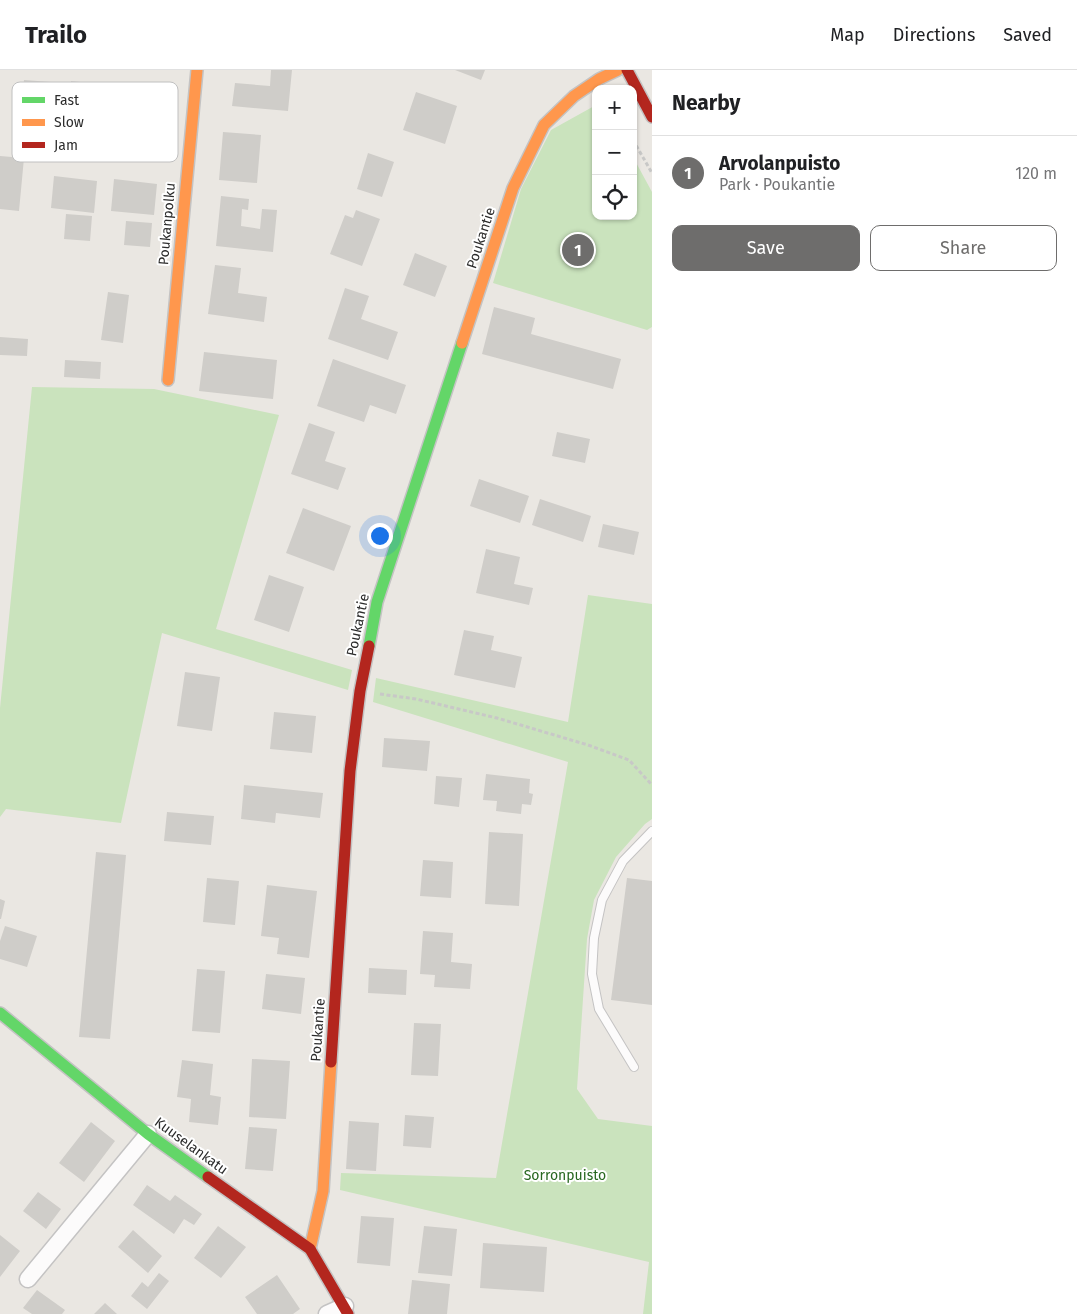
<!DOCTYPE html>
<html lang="en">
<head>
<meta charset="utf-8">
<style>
	body { margin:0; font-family:"Fira Sans",sans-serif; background:#f2f2f2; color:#202124 }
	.controls { position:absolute; right:15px; top:15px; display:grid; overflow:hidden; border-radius:10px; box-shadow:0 1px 4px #0004 }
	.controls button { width:45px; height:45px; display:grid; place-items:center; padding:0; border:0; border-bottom:1px solid #e0e0e0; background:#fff; color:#202124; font:25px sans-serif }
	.you { position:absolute; left:379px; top:465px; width:18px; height:18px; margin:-12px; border:4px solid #fff; border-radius:50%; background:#1a73e8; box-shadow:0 0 0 8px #1a73e833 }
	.badge { display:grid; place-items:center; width:32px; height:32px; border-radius:50%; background:#6e6d6c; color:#fff; font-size:16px; font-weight:700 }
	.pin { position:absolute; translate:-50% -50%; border:2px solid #fff; box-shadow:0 1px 5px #0006 }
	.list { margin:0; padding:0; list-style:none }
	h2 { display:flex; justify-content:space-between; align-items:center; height:65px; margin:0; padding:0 20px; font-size:21px }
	h2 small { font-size:16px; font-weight:400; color:#757577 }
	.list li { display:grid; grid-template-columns:32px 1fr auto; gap:15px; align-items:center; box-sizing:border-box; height:75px; padding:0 20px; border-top:1px solid #e0e0e0 }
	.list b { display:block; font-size:19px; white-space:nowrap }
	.list p { margin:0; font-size:16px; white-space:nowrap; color:#757577 }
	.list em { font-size:16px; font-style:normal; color:#757577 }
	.actions { display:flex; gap:10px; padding:15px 20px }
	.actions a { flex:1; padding:11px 0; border:1px solid #6e6d6c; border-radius:10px; text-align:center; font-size:18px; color:#6e6d6c }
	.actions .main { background:#6e6d6c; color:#fff }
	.icon { flex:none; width:28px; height:28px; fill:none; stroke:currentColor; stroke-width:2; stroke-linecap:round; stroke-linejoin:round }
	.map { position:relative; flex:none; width:652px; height:1244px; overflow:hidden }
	header { display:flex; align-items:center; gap:30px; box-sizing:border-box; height:70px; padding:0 25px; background:#fff; border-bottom:1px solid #e0e0e0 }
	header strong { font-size:24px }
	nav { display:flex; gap:28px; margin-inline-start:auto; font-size:18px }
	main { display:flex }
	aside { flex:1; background:#fff }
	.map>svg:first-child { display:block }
</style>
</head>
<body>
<header>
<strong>Trailo</strong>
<nav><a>Map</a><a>Directions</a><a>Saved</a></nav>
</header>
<main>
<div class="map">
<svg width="652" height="1244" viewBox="0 0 652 1244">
	<rect width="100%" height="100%" fill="#eae7e2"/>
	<!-- green -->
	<path fill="#cae3bd" d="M596,35V146H633V87L652,122V257L647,260L493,213L521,119L551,60Z
		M32,317L154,319L279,345L216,559L352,600L348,620L162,563L121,753L6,739L0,747V638Z
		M588,525L652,534V749L645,754L616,787L594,830L587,869L577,1019L598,1049L652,1056V1244H643L649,1192L340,1120L341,1103L496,1108L568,692L373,632L376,608L568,652Z"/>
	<!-- building -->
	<path fill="#cfcdc9" d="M271,0H292L288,41L232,36L235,13L270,16Z
		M455,0H485L481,10Z
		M24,10L51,12L48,48L21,45Z
		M71,11L109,15L106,41L69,37Z
		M416,22L457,36L445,74L403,60Z
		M223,62L261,65L257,113L219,110Z
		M368,83L394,92L382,127L357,119Z
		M0,86L24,88L19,141L0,139Z
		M54,106L97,111L94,143L51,138Z
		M114,109L157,114L154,145L111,141Z
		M221,126L249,129L248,140L242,139L241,156L260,159L262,139L277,140L273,182L216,176Z
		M356,140L380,149L362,196L330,184L345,145L353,148Z
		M66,144L92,146L90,171L64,169Z
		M126,151L152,153L150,177L124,175Z
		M415,183L447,196L435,227L403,215Z
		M215,195L241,198L238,223L267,227L264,252L208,244Z
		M345,218L369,226L361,249L398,262L388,290L328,269Z
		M108,222L129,225L123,273L101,270Z
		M494,237L535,248L531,264L621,289L613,319L482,284Z
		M0,267L28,269L27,286L0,285Z
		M204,282L277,290L273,329L199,321Z
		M333,289L406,315L396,344L370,335L364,352L317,336Z
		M65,290L101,292L100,309L64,307Z
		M309,353L335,362L325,391L346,398L338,420L291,404Z
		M557,362L590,369L585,393L552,386Z
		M479,409L529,426L520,453L470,436Z
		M540,429L591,446L583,472L532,455Z
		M303,438L351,456L334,501L286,483Z
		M603,454L639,462L634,485L598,477Z
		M486,479L520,487L514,514L533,518L529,535L476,523Z
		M269,505L304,517L289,562L254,550Z
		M464,560L494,566L491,580L522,587L515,618L454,605Z
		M185,602L220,607L212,661L177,656Z
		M274,642L316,646L312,683L270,679Z
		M384,668L430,671L427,701L382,697Z
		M486,704L530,709L529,723L533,724L531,735L522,734L521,744L496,741L497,731L483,730Z
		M436,706L462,708L459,737L434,734Z
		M244,715L323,723L320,748L276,743L275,753L241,749Z
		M167,742L214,746L211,775L164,771Z
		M489,762L523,764L519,836L485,834Z
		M96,782L126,785L110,969L79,967Z
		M423,790L453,792L451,828L420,826Z
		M207,808L239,811L235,855L203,852Z
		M627,808L652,811V935L611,930Z
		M267,815L317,821L309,888L277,884L279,868L261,866Z
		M0,829L5,831L1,849H0Z
		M5,856L37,866L27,897L0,889V871Z
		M423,861L453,863L451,892L472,894L470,919L434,917L435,905L420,904Z
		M369,898L407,900L406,925L368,923Z
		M197,899L225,901L220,963L192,961Z
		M266,904L305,908L301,944L262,939Z
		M414,953L441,954L438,1006L411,1005Z
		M252,989L290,991L286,1049L249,1047Z
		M182,990L213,994L210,1025L221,1027L218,1055L189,1052L191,1029L177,1027Z
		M405,1045L434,1047L431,1078L403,1076Z
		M349,1051L379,1053L376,1101L346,1099Z
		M91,1052L115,1071L84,1112L59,1093Z
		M249,1057L277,1059L273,1101L245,1099Z
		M147,1115L170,1131L175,1125L202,1144L194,1155L184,1149L174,1164L133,1135Z
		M38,1122L61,1139L46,1159L23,1141Z
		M361,1146L394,1148L390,1196L357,1193Z
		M218,1156L246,1177L221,1208L194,1188Z
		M424,1156L457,1159L452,1206L418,1203Z
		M133,1160L162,1186L148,1203L118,1177Z
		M0,1165L20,1181L0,1207Z
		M483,1173L547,1177L544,1222L480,1218Z
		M159,1203L169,1211L147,1239L131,1226L142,1212L148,1217Z
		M277,1205L300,1239L293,1244H257L245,1227Z
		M412,1210L450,1214L447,1244H408Z
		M37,1220L65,1240L62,1244H32L23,1238Z
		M105,1233L117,1244H94Z"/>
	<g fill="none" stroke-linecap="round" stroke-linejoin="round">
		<!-- lane casing -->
		<g stroke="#c4c3c3" stroke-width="10">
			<path id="lane" d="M634,997L599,939L592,904L594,868L602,830L623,791L652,761"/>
		</g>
		<!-- street casing -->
		<g stroke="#c4c3c3" stroke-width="19">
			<path id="street" d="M28,1209L148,1064
				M327,1244L345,1236"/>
		</g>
		<!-- fast casing -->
		<g stroke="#c4c3c3" stroke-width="14">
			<path id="fast" d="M369,576L377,532L462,273
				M0,943L148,1064L208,1107"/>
		</g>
		<!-- slow casing -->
		<g stroke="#c4c3c3" stroke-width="14">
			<path id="slow" d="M462,273L513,118L544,55L574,26L599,9L618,0
				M168,310L197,0
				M310,1179L323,1121L331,992"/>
		</g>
		<!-- jam casing -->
		<g stroke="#c4c3c3" stroke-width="14">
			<path id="jam" d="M627,0L652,47
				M331,992L350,701L360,621L369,576
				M208,1107L310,1179L348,1244"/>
		</g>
		<!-- path -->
		<path stroke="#c8c8c7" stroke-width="3" stroke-dasharray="4 2.5" stroke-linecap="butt" d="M633,70L652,103
			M380,624L416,629L497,648L588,675L629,690L652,715"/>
		<!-- lane -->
		<use href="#lane" stroke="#fcfbfb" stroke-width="8"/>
		<!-- street -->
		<use href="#street" stroke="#fcfbfb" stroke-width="16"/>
		<!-- fast -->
		<use href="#fast" stroke="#63d668" stroke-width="11"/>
		<!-- slow -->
		<use href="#slow" stroke="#ff974d" stroke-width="11"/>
		<!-- jam -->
		<use href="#jam" stroke="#b3261e" stroke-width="11"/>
	</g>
	<g text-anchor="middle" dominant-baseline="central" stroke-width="4" stroke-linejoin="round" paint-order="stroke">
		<!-- street labels -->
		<g font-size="14" fill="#2c2c2c" stroke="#fff">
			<text transform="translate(167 154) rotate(-85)">Poukanpolku</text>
			<text transform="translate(481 168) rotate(-72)">Poukantie</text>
			<text transform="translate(358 555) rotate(-78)">Poukantie</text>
			<text transform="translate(318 960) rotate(-86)">Poukantie</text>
			<text transform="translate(191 1076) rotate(36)">Kuuselankatu</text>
		</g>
		<!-- park labels -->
		<g font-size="14" fill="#27661f" stroke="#fff">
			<text x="565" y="1105">Sorronpuisto</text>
		</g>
	</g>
	<!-- legend -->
	<rect x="12" y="12" width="166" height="80" rx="8" fill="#fff" stroke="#c0c0c0" stroke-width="1"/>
	<rect x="22" y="27" width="23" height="6" fill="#63d668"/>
	<rect x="22" y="49" width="23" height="7" fill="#ff974d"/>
	<rect x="22" y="72" width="23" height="6" fill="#b3261e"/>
	<g font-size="14" fill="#2c2c2c">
		<text x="54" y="35">Fast</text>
		<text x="54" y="57">Slow</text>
		<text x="54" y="80">Jam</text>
	</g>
</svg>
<div class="controls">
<button>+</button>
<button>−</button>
<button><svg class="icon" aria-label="locate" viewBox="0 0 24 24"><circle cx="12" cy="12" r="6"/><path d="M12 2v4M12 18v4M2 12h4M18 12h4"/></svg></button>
</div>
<div class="you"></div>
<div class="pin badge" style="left:578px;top:180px">1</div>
</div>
<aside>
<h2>Nearby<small></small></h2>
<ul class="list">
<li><span class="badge">1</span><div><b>Arvolanpuisto</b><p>Park · Poukantie</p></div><em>120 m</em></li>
</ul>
<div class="actions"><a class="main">Save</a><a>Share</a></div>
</aside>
</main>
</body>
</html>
